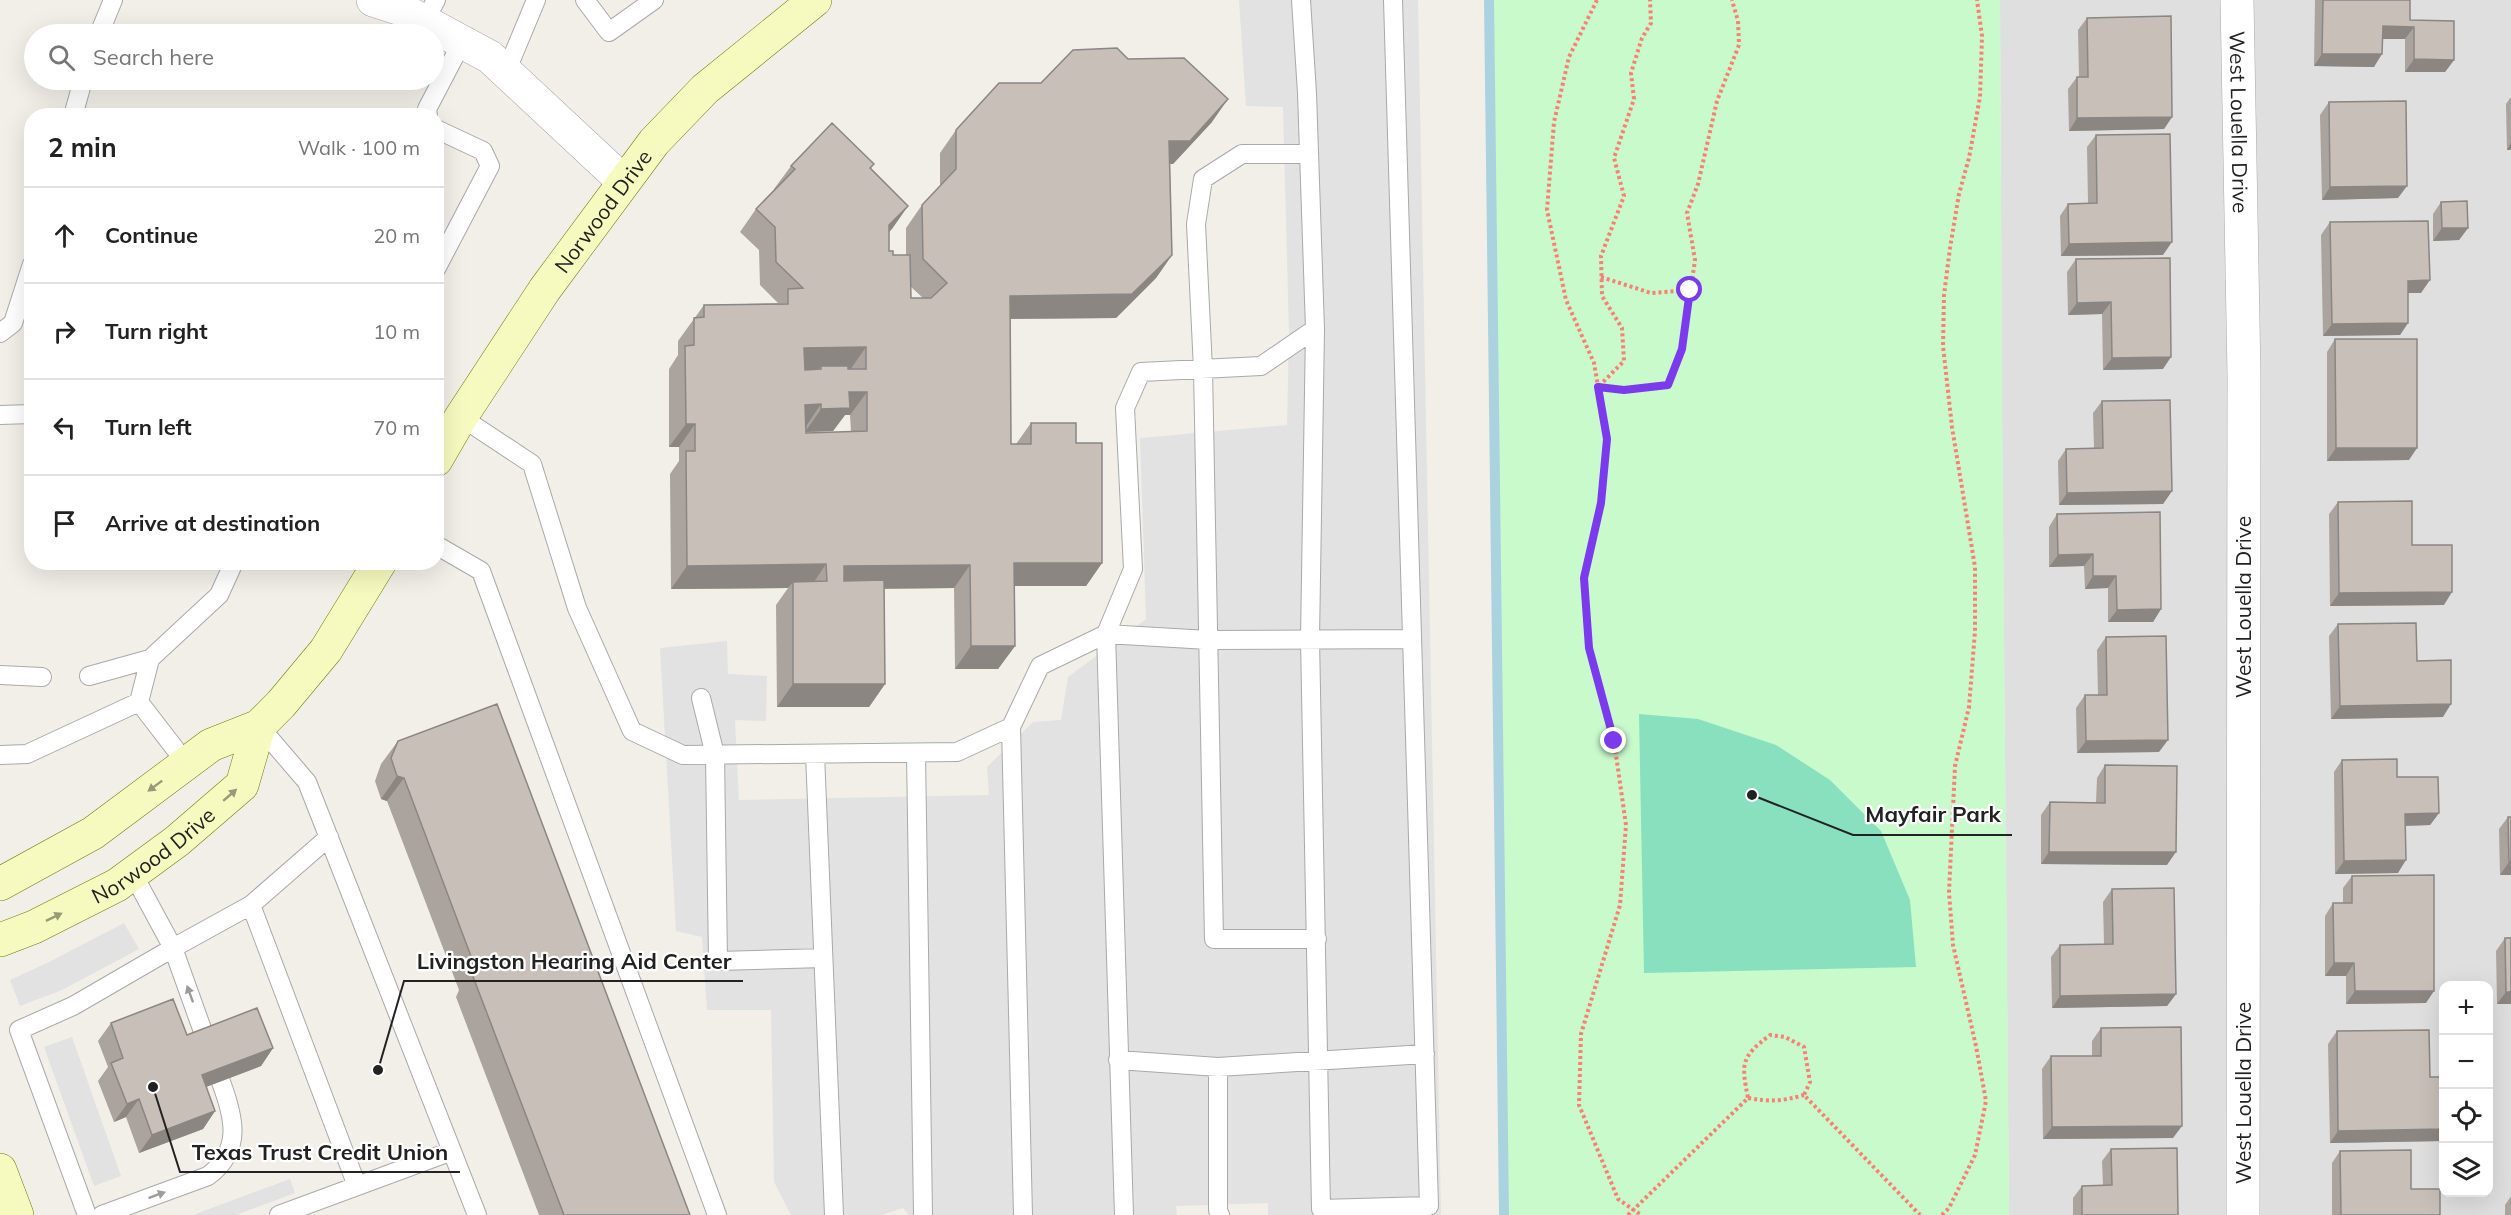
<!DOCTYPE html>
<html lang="en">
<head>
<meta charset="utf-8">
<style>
	body { margin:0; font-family:Mulish,sans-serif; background:#f6f6f6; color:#222 }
	.controls { position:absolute; right:18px; bottom:18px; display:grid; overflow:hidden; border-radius:12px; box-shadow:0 6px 24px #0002 }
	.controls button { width:54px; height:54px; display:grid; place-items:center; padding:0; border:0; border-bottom:2px solid #e0e0e0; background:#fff; color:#222; font:30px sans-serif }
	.stop { position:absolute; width:18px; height:18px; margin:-14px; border:4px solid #7c3aed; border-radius:50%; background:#fff }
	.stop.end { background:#7c3aed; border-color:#fff; box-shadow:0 2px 6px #0008 }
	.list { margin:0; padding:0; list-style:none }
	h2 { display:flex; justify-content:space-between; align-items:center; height:78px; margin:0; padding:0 24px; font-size:26px }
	h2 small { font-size:20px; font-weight:400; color:#767676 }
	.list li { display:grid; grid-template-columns:39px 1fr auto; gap:18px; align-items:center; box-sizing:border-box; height:96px; padding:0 24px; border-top:2px solid #e0e0e0 }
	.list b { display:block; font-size:22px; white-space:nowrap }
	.list em { font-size:20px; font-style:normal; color:#767676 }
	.icon { flex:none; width:33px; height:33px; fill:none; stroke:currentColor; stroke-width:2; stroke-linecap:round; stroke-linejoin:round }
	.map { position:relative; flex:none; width:2511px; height:1215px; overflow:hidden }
	.search { position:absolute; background:#fff; box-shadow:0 6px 24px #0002; left:24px; top:24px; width:420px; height:66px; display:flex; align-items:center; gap:15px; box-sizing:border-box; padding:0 21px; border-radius:33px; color:#767676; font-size:22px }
	.panel { position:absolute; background:#fff; box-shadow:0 6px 24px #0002; left:24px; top:108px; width:420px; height:462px; border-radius:24px }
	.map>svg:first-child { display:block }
</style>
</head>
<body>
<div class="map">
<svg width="2511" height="1215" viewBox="0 0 2511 1215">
	<rect width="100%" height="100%" fill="#f2efe9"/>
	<!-- residential -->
	<path fill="#e0dfdf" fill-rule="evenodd" d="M2000,0H2511V1215H2009L2002,410ZM2444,986H2488V1192H2444Z"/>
	<!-- park -->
	<path fill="#c8facc" d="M1491,0H2000L2002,410L2009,1215H1508L1502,1180L1495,171Z"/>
	<!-- pitch -->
	<path fill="#88e0be" d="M1639,714L1698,719L1776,745L1830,780L1881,831L1910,900L1916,967L1644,973Z"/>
	<!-- parking -->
	<path fill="#e2e2e2" d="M1239,0H1418L1441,1215H1268V1203L1176,1206L1177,1215H909L903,1208L881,1215H791L774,1182L771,1010H707L702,937L676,931L660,648L727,641L728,674L767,676L766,721L735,720L739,800L989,795L987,767L1033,722L1061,720L1068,677L1146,619L1140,438L1287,425L1289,334L1283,107L1246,106Z
		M124,923L139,949L62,990L20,1006L10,980L49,962Z
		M72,1037L121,1176L94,1186L44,1047Z
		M290,1179L295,1193L236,1215H193Z"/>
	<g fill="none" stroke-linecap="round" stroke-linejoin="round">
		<!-- stream -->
		<path stroke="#aad3df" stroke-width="10" d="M1489,0L1504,1215"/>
		<!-- service casing -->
		<g stroke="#a9a9a9" stroke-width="20">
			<path id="service" d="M585,0L609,32L654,0
				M424,22L436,0
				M99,34L113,0
				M506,72L536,0
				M73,116L83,80
				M428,116L427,109L462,42
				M436,129L483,151L490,166L436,269
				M1309,154H1242L1203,179L1196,224L1203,369L1214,939H1317
				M1315,329L1310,639L1321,1209L1429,1206L1393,0
				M0,333L13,323L32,264
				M0,415L32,414
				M461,417L532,464L577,608L632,731L683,755L957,752L1011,727L1040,666L1106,634L1133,569L1125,408L1141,372L1261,366L1315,329L1307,93L1301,0
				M436,545L481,571L717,1215
				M0,675L42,677
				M89,676L150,659
				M701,698L715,755L718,961L823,958
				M259,726L307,782L477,1215
				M1011,727L1023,1215
				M916,753L923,1215
				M815,754L834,1215
				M0,755L27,754L139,702
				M186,763L139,702L150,659L219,595L234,562
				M133,874L173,948L251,905L329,837
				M251,905L357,1186
				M1118,1060L1218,1067L1425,1054
				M1218,1067V1210L1220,1215
				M87,1215L19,1030L73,1006L173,948L206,1040
				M102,1215L208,1176C243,1150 234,1117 221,1082
				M279,1215L452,1151
				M1124,1215L1106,634L1208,640L1412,639"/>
		</g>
		<!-- minor casing -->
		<g stroke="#a9a9a9" stroke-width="34">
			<g id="minor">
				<path d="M373,0L401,9L490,57L623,181"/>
				<path id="s1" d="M2237,0L2244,375L2243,1215"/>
			</g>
		</g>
		<!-- secondary casing -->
		<g stroke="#707d05" stroke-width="34">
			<g id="secondary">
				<path id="s2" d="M436,460L461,417L545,289L654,142L705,89L815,0"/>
				<path d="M0,884L93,833L211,745L259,726L281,704L326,650L380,562"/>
				<path id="s3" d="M0,940L34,927L117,885L177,841L242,785L259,726"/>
				<path d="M0,1170L17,1215"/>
			</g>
		</g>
		<!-- path -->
		<path stroke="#fa8072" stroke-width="4" stroke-dasharray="3 3" stroke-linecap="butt" d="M1597,0L1569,57L1554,122L1547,210L1566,300L1594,363L1607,439L1601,503L1584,578L1589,647L1614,741L1626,825L1620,905L1581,1034L1579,1105L1618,1199L1641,1215
			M1601,277L1651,293L1690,290
			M1599,386L1624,361L1622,328L1602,296L1601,256L1624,196L1614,158L1634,99L1631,73L1642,38L1651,23L1650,0
			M1598,387L1624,390L1668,385L1682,349L1695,260L1687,213L1698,184L1717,101L1739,45L1738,21L1732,0
			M1748,1098C1769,1102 1784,1101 1804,1095
			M1628,1215L1748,1098C1741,1063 1741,1057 1770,1035L1785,1037L1804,1047L1810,1082L1804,1095L1920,1215
			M1942,1215L1949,1208L1975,1155L1986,1101L1976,1046L1953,945L1949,892L1955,766L1969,707L1975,631V567L1952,427L1943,346L1944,295L1950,248L1959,194L1969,158L1980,97L1982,36L1977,0"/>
		<!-- service -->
		<use href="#service" stroke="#fff" stroke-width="18"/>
		<!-- minor -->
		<use href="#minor" stroke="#fff" stroke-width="33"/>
		<!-- secondary -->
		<use href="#secondary" stroke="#f7fabf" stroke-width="33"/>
	</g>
	<!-- wall -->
	<path fill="#aba49e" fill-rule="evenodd" d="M2315,0H2410V20L2454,60L2445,72H2405V39H2383L2374,67L2314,66Z
		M2087,18L2172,117L2164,129L2069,131L2068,89L2077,77H2079L2078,30Z
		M1128,59L1212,122L1173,164H1170L1172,255L1156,278L1116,318L1010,319L1011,444H1016L1031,423L1076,443L1102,563L1086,586H1014L1015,646L998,669H955L954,588L884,589L885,684L869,707H777L776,605L788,588L671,589L670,474L679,461V447H669V369L678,355V341L704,305L778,303L760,285L759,250L740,232L756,209L775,189H774L791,166L874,164L871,168L908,206L889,232V251L893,255H906V228L922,205L940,186V153L956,130L1041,83ZM910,286L923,298H911ZM845,415H850L851,432L806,433V432L833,431Z
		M2511,97V150H2507L2506,104Z
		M2329,102L2398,198L2322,200L2320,115Z
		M2096,135L2163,255L2061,256L2060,216L2068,204L2088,203L2087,147Z
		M2441,202L2468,228L2459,240L2433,241V214Z
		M2330,222L2421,293H2408V323L2400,335L2323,336L2321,235Z
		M2170,258L2163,369L2103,370L2102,314L2068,315L2067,272L2076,259Z
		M2335,339L2409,460L2327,461V352Z
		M2102,401L2172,491L2163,504L2059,505L2058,461L2066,449L2094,448L2093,413Z
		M2338,502L2412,545L2444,605L2330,606L2329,514Z
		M2057,514L2161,609L2153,622H2108V588L2085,589L2084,566L2049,567V527Z
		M2338,624L2417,661L2443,717L2331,719L2329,636Z
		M2106,637L2159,752L2077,753L2076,708L2085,695H2098L2097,650Z
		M398,741L690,1215H539L456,997L459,990L387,801L381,799L375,781L381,764Z
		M2342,760L2397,777L2439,813L2430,825L2406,826L2398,873L2335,874L2334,772Z
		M2105,765L2167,865L2041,864V815L2050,802L2096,803L2097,778Z
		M2508,817L2511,875H2500L2499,829Z
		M2352,876L2426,1003L2346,1004V976H2325V916L2333,903H2343V888Z
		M2112,889L2176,994L2167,1006L2052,1008L2051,957L2060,945L2104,944L2103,902Z
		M2505,938L2511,1004H2497L2496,951Z
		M111,1023L273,1048L261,1066L206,1087L215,1111L203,1129L139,1153L126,1117L114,1122L98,1081L108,1067L98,1041Z
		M2101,1028L2173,1138L2043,1139L2042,1069L2051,1056H2092V1041Z
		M2337,1031L2430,1077H2444V1141L2330,1143L2328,1044Z
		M2111,1149L2178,1215H2073V1198L2082,1186L2103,1185L2102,1161Z
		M2340,1151L2411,1189L2440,1215H2332V1163Z
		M2511,1196V1215H2505V1205Z"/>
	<!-- shaded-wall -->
	<path fill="#8b8681" d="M2383,26L2414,27L2405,39H2374Z
		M2322,54H2382L2374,67L2314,66Z
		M2414,59L2454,60L2445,72H2405Z
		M1228,99L1212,122L1173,164H1153L1169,141Z
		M2172,117L2164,129L2069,131L2077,118Z
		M2511,143V150H2507Z
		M2407,186L2398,198L2322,200L2330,187Z
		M908,206L892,229L873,248L889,225Z
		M2442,228H2468L2459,240L2433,241Z
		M2172,242L2163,255L2061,256L2069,244Z
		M1172,255L1156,278L1116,318L993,319L1010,296Z
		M2430,280L2421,293H2399L2408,281Z
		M2111,302L2102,314L2068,315L2077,303Z
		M2408,323L2400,335L2323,336L2332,324Z
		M866,347L850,370L821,366L818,370L788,371L804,348Z
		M2171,357L2163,369L2103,370L2112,358Z
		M849,392H867L850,415H845L833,431L805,432L821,409Z
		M821,404L805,428V405Z
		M686,424H695L679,447H669Z
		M2336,448H2417L2409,460L2327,461Z
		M2172,491L2163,504L2059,505L2067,493Z
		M2093,554L2084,566L2049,567L2058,555Z
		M1014,563H1102L1086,586H998Z
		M826,564L810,588L793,582L788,588L671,589L687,566Z
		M970,565L954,588L827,589L844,566Z
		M2093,576H2116L2108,588L2085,589Z
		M2452,592L2444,605L2330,606L2339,593Z
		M2161,609L2153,622H2108L2117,610Z
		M971,646H1015L998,669H955Z
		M793,684H885L869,707H777Z
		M2451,704L2443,717L2331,719L2340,706Z
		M2168,740L2159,752L2077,753L2086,741Z
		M397,776L404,778L387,801L381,799Z
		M2439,813L2430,825L2397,826L2405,814Z
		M2049,852H2176L2167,865L2041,864Z
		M2406,860L2398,873L2335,874L2344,861Z
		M2509,862H2511V875H2500Z
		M2334,963H2354L2346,976H2325Z
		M2355,991H2434L2426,1003L2346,1004Z
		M2506,992H2511V1004H2497Z
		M2176,994L2167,1006L2052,1008L2060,996Z
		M273,1048L261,1066L190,1093L202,1075Z
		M139,1099L126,1117L114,1122L127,1104Z
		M215,1111L203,1129L139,1153L152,1135Z
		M2182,1126L2173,1138L2043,1139L2052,1127Z
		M2444,1129V1141L2330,1143L2338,1131Z"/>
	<!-- building -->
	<path fill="#c7bfb8" stroke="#8b8681" stroke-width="1.5" fill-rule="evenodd" d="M2323,0H2410V20L2454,21V60L2414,59V27L2383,26L2382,54H2322Z
		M2171,16L2172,117L2077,118V77H2088L2087,18Z
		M1117,48L1128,59L1184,58L1228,99L1190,141H1169L1172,255L1132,294L1010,296L1011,444H1031V423H1076V443H1102V563H1014L1015,646H971L970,565L844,566V581L884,580L885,684H793V582L827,581L826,564L687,566L686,451H695V424H686L685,346L694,345V318L704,317V305L788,304V289L803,288L776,262L775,227L756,209L795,169L791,166L832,123L874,164L870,168L908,206L889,225V251H893V255H910L911,298H931L947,283L923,259L922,205L956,169V130L999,83H1041L1073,50ZM866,347V369H848V366H821V369L805,370L804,348ZM849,392H867V431L806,433L805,405L821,404V409L850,408Z
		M2406,101L2407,186L2330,187L2329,102Z
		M2170,134L2172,242L2069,244L2068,204L2097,203L2096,135Z
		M2467,201L2468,228H2442L2441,202Z
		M2428,221L2430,280L2408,281V323L2332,324L2330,222Z
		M2170,258L2171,357L2112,358L2111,302L2077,303L2076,259Z
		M2335,339H2417V448H2336Z
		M2170,400L2172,491L2067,493L2066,449L2103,448L2102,401Z
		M2412,501V545H2452V592L2339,593L2338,502Z
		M2160,512L2161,609L2117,610L2116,576H2093V554L2058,555L2057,514Z
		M2416,623L2417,661L2451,660V704L2340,706L2338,624Z
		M2166,636L2168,740L2086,741L2085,695H2107L2106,637Z
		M497,704L690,1215H564L472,974L475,967L404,778L397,776L391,758L398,741Z
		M2397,759V777H2438L2439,813L2405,814L2406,860L2344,861L2342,760Z
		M2105,765L2177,766L2176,852H2049L2050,802L2105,803Z
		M2508,817H2511V862H2509Z
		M2434,875V991H2355L2354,963H2334L2333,903H2352V876Z
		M2174,888L2176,994L2060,996V945L2113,944L2112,889Z
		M2505,938H2511V992H2506Z
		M173,999L187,1035L257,1008L273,1048L202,1075L215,1111L152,1135L139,1099L127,1104L111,1063L123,1058L111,1023Z
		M2181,1027L2182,1126L2052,1127L2051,1056H2101V1028Z
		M2429,1030L2430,1077H2444V1129L2338,1131L2337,1031Z
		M2177,1148L2178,1215H2082V1186L2112,1185L2111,1149Z
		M2411,1150V1189H2440V1215H2341L2340,1151Z"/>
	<!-- one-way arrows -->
	<defs><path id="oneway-solid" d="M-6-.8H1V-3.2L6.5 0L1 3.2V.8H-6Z" transform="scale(1.5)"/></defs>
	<g fill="#979978">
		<use href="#oneway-solid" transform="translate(155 786) rotate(143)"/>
		<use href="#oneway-solid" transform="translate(230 795) rotate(-41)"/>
		<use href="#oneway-solid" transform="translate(54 917) rotate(-26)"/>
	</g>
	<g fill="#9c9c9c">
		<use href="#oneway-solid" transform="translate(190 994) rotate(-110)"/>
		<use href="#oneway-solid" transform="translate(157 1195) rotate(-20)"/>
	</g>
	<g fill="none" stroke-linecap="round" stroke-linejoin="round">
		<!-- route -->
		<path stroke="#7c3aed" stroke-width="8" d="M1614,741L1589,648L1584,578L1601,503L1607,439L1598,387L1624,390L1668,385L1682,349L1690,290"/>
	</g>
	<g text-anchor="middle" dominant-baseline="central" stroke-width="4.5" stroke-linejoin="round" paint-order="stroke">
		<!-- street labels -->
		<g font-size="21" fill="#222" stroke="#fff">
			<text stroke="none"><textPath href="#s1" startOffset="122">West Louella Drive</textPath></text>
			<text stroke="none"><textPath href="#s2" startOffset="300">Norwood Drive</textPath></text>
			<text transform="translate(2243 607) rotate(-90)">West Louella Drive</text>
			<text stroke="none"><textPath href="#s3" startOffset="176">Norwood Drive</textPath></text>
			<text transform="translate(2243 1093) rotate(-90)">West Louella Drive</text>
		</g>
	</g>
	<!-- callouts -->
	<path fill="none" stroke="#222" stroke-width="2" d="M1752 795L1853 835H2012M378 1070L404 981H743M153 1087L180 1172H460"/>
	<g fill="#222" stroke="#fff" stroke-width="2">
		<circle cx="1752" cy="795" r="6"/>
		<circle cx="378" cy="1070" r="6"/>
		<circle cx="153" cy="1087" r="6"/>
	</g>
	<g font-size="22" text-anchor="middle" font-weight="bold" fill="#222" stroke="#fff" stroke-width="4.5" stroke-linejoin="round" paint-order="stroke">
		<text x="1933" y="822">Mayfair Park</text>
		<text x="574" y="969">Livingston Hearing Aid Center</text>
		<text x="320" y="1160">Texas Trust Credit Union</text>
	</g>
</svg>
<div class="controls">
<button>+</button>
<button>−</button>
<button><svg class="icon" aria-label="locate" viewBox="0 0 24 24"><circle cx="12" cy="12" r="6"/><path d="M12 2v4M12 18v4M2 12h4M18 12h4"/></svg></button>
<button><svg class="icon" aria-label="layers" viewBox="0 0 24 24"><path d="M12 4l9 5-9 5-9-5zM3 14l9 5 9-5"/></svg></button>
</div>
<div class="stop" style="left:1690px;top:290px"></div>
<div class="stop end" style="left:1614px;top:741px"></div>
<div class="search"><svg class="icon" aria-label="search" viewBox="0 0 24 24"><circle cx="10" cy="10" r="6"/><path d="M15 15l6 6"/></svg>Search here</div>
<section class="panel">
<h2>2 min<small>Walk · 100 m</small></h2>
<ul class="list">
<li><svg class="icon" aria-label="ahead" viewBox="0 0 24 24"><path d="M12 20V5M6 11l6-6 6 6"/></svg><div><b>Continue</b></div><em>20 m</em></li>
<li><svg class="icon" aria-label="right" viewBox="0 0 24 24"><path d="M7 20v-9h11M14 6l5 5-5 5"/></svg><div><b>Turn right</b></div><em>10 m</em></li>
<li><svg class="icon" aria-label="left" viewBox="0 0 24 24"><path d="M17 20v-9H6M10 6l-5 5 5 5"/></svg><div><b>Turn left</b></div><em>70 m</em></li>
<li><svg class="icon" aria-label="arrive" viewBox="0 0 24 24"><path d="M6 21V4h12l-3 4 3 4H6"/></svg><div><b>Arrive at destination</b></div></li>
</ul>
</section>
</div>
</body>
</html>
